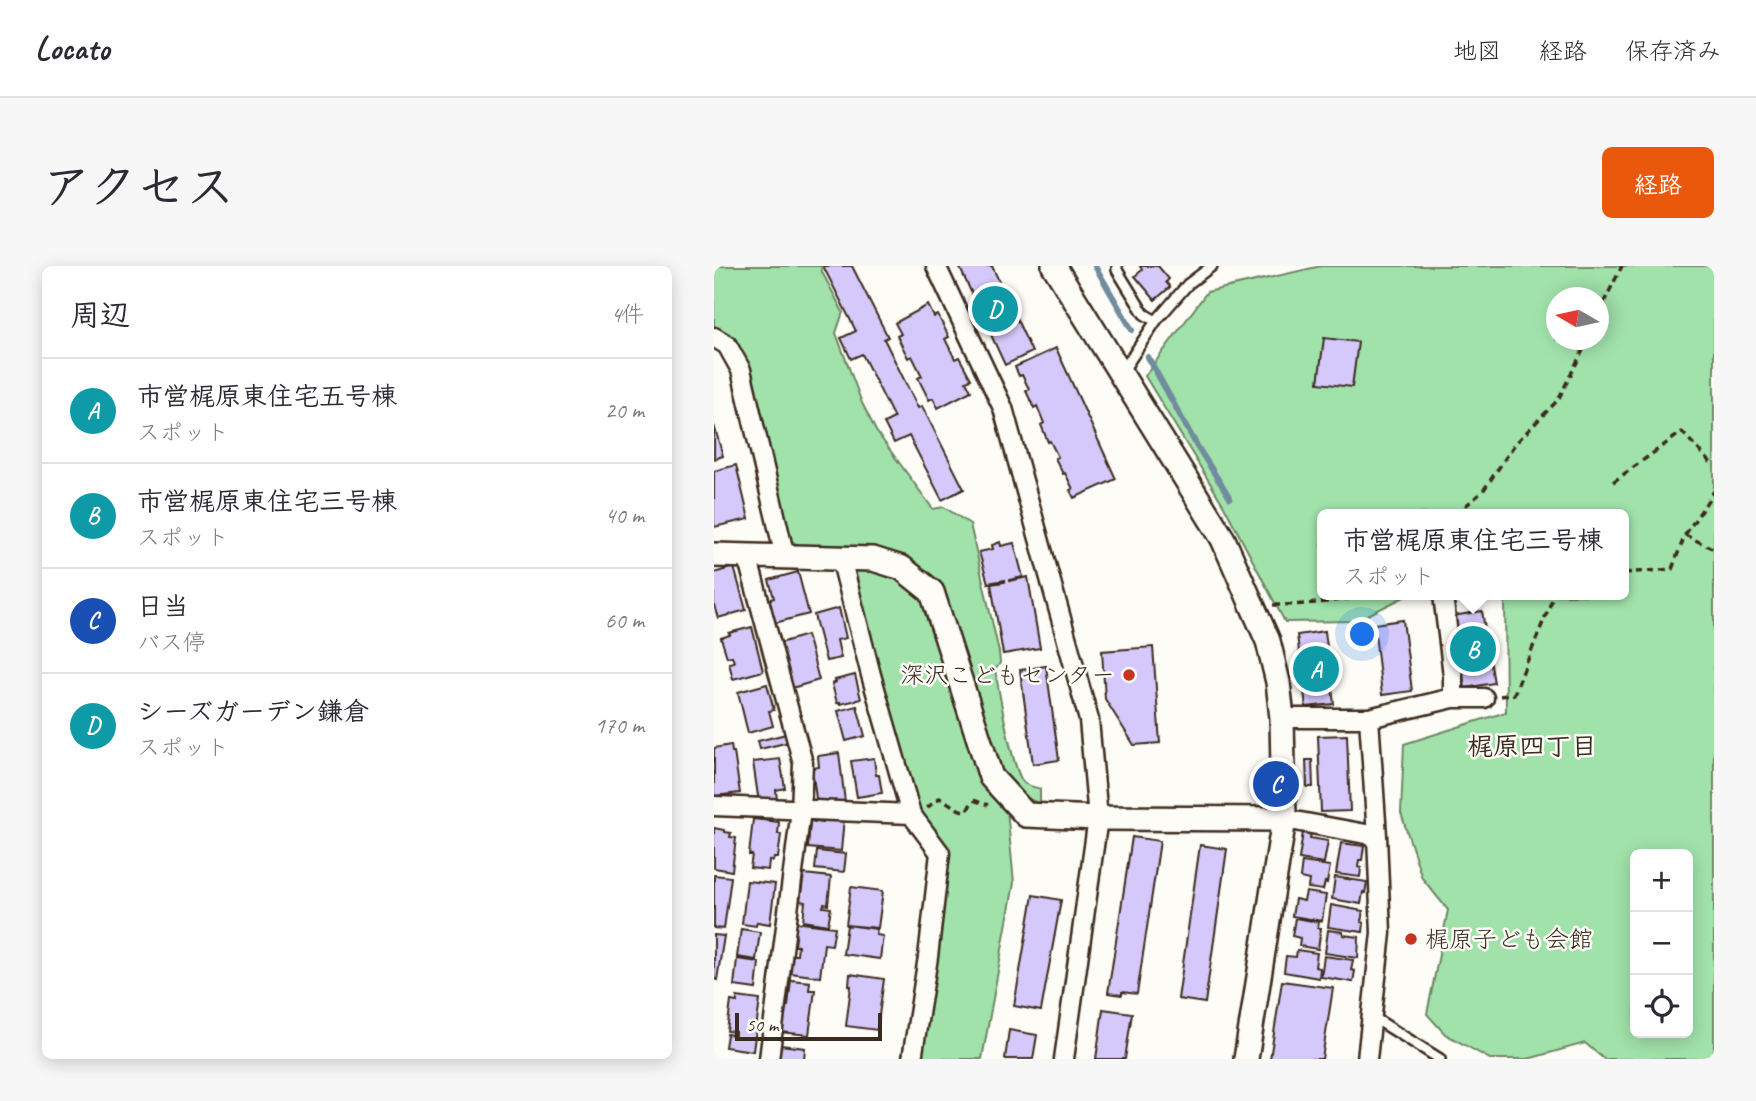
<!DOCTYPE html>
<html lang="ja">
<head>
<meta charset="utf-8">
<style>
	body { margin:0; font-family:Caveat,"Klee One",sans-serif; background:#f7f7f7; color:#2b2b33 }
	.controls { position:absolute; right:21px; bottom:21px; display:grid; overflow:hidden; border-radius:10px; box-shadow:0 4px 18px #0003 }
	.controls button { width:63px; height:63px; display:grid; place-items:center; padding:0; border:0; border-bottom:2px solid #e1e1e2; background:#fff; color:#2b2b33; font:35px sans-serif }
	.compass { position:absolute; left:832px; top:21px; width:63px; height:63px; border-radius:50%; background:#fff; box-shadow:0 4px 18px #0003; rotate:279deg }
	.scale { position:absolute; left:21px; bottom:18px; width:147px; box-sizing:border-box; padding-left:7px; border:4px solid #3b2a1e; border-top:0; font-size:19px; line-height:24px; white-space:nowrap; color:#3b2a1e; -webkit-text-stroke:5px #fdfcf7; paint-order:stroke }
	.you { position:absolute; left:649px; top:369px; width:24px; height:24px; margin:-18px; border:5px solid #fff; border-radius:50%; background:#1a73e8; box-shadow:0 0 0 10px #1a73e833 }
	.badge { display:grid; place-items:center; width:46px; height:46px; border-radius:50%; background:#ea580c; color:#fff; font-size:23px; font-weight:700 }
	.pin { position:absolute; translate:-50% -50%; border:4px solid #fff; box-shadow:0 2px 7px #0006 }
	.popup { position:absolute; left:603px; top:243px; width:312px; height:91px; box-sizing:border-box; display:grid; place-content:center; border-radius:10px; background:#fff; filter:drop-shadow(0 2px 5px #0005); font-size:23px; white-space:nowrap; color:#7c7c81 }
	.popup b { font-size:26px; color:#2b2b33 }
	.popup::after { content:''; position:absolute; left:50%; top:100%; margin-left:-14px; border:14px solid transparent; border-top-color:#fff }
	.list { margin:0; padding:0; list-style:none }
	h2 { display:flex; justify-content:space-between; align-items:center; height:91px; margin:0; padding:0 28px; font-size:30px }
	h2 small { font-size:23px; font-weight:400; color:#7c7c81 }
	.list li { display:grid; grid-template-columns:46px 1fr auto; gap:21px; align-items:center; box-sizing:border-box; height:105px; padding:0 28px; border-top:2px solid #e1e1e2 }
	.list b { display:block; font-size:26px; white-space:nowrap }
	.list p { margin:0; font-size:23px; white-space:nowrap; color:#7c7c81 }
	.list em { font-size:23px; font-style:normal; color:#7c7c81 }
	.icon { flex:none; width:38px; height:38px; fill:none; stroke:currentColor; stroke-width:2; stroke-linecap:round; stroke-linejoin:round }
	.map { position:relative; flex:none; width:1000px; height:793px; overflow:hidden; border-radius:10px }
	header { display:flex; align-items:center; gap:42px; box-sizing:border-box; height:98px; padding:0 35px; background:#fff; border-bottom:2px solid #e1e1e2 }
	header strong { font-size:33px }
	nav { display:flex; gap:38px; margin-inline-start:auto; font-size:24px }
	.intro { display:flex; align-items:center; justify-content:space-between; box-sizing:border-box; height:168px; padding:0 42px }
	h1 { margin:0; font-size:49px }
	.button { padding:18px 32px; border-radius:10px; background:#ea580c; color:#fff; font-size:24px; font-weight:700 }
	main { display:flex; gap:42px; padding:0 42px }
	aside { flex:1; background:#fff; border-radius:10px; box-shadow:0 4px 18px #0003 }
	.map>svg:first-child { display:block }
</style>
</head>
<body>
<header>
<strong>Locato</strong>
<nav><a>地図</a><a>経路</a><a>保存済み</a></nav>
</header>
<div class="intro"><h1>アクセス</h1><a class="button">経路</a></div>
<main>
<aside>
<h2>周辺<small>4件</small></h2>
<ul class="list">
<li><span class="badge" style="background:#0f9aa8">A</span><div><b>市営梶原東住宅五号棟</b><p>スポット</p></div><em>20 m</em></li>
<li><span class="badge" style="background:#0f9aa8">B</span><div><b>市営梶原東住宅三号棟</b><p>スポット</p></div><em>40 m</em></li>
<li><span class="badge" style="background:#1a4fb4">C</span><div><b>日当</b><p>バス停</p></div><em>60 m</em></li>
<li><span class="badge" style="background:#0f9aa8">D</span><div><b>シーズガーデン鎌倉</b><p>スポット</p></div><em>170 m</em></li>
</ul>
</aside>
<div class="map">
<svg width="1000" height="793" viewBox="0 0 1000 793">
	<rect width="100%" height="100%" fill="#fdfcf7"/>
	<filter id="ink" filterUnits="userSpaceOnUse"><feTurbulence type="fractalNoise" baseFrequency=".0143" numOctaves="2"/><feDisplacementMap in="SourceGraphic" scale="14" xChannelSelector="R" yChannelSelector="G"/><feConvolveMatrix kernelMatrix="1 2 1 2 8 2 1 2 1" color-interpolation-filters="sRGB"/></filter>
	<g filter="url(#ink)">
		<!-- green -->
		<path fill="#a1e2ab" stroke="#6e8664" stroke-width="2" fill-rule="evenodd" d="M0,0H107L108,6L129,46L122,67L148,137L162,165L219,243L230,241L256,258L285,386L286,397L281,404C285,424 298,506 310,517C314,520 321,521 326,523V538L306,529L289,511L245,370L229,327L86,280L76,274L8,67L0,62Z
			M607,0H1000V793H890L871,777L814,793H776L731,768L713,748L734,644L708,612L687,547L690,478L792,446L791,329H910V248H608V329H694L642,355L571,356L510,240L431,110L493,26ZM842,32H884V74H842ZM921,588H974V767H921Z
			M158,301L182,311L211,331L275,528L293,544L300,617L268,793H204L232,593L200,537L141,320L142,305Z"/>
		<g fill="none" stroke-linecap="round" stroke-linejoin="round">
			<!-- stream -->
			<path stroke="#708c9e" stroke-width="6" d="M381,0L418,64
				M434,91L483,180L516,232"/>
		</g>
		<!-- building -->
		<path fill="#d5c9fb" stroke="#3b2a1e" stroke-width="2" d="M109,0H138L174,71L170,73L204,142L208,140L250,223L228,234L195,170L180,177L170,157L180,152L148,88L137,93L127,72L142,65Z
			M245,0H278L318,86L291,99Z
			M426,0H444L455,13L452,16L456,21L441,34L421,10L428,4Z
			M214,39L220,51L224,49L235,71L231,73L241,93L245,91L257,113L252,115L257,125L224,142L219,132L215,134L204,112L208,110L198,90L194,92L183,70L187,68L181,57Z
			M610,72L644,76L638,121L604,117Z
			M342,82L402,213L360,232L356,224L359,223L351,207L349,208L341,192L344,191L336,175L334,176L327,159L330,157L323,140L320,142L312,125L315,123L308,109L305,110L301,101Z
			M0,159L9,190L0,193Z
			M22,199L35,253L0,261V205Z
			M286,276L287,280L300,277L309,311L295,314V315L314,311L326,382L289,388L277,318L291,316V314L274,317L265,286L279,283L278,279Z
			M20,301L32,344L4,352L0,339V307Z
			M84,306L95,348L57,358L50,335L60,332L55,314Z
			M125,342L132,372L123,374L127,392L112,395L100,349Z
			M768,345L780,417L751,422L739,350Z
			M689,354L698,425L668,429L660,358Z
			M38,361L49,405L19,413L15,397L20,396L18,390L13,391L7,372L16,369L15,367Z
			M611,365L620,438L592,441L583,369Z
			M93,369L105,414L78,422L66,377Z
			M439,381L446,477L420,479L391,433L388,385Z
			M332,400L345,494L319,498L306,404Z
			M141,409L147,433L126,438V436L123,437L118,418L122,416L121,414Z
			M53,418L60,444L55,445L59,460L34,467L24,426Z
			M143,440L151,470L132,475L124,445Z
			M72,468L75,476L46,483L44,475Z
			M633,469L636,545L607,546L604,470Z
			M17,479L18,486H20L26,527L0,530V482Z
			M125,487L131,536L103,540L98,502L105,501L104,490Z
			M160,492L162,509H165L168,527L143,531L137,495Z
			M66,493L71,522L62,524L63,534L45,537L39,496Z
			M592,494H598L599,521H593Z
			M109,550L130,552L127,585L94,582L96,555L109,557Z
			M39,553L65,556L64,568H67L64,592H60L59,595L55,594L54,604L36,602L38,589H35Z
			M0,562L10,564V566L17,567L16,571L22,572L18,605L0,602Z
			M589,566L597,567L596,572L614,575L610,597L585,593Z
			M418,571L446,575L423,728L408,726V729L394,727Z
			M627,577L650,580L648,594H645L644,601L647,602L646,611L622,608Z
			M486,579L513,583L491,737L464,733Z
			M103,585L132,588L130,606L101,603Z
			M588,596L616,600L613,617L611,616L609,624L594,622L595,614L586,612Z
			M90,608L117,611L114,639L110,638L109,641L117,642L114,659L89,655L91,636L86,635Z
			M0,609L17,611L10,663L0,662Z
			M621,611L653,616L651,627L649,626L647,638L618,633Z
			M33,615L61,618L56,658L43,656L42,660L28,658Z
			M137,621L169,625L164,662L132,659Z
			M592,626L612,629L608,655L578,650L581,633L590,635Z
			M319,629L347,634L327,745L300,740Z
			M617,639L649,645L647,656L650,657L649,666L614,661Z
			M581,652L605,656L604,662H607L604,683L585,680L586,672L578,670Z
			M80,656L121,661L118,679L110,678L106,711L76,707L78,689H83L84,680H81L82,671H79Z
			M133,659L163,663L162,669L169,670L166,693L129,688Z
			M27,663L46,666L42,694L23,691Z
			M614,664L629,666V669L645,671L644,692L611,687Z
			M0,669L10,670L3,714L0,713Z
			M583,684L603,687L601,701L606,702L605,712L570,706L572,690L582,691Z
			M610,690L639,694L637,704L641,705L639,716L607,711Z
			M23,693L45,696L42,723L20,720Z
			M136,708L170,713L163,764L132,760L137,720H135Z
			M77,714L96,716L95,724H101L95,769L66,766L70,740H74Z
			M568,715L619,722L608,793H556Z
			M23,731L46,734L39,785L11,781L13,768L21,769V766L13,765L17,735L23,736Z
			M389,743L418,747L411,793H382Z
			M295,764L323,769L319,793H291Z
			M66,779L91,782L90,793H64Z"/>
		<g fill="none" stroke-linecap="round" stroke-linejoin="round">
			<!-- service casing -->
			<g stroke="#3b2a1e" stroke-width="14">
				<path id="service" d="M403,0V4L430,48L442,55
					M408,106L442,55L474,18L498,0
					M657,750L726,793"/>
			</g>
			<!-- minor casing -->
			<g stroke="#3b2a1e" stroke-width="23">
				<path id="minor" d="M222,0L289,142L375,454L384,552L350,793
					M0,71L13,79L27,104L71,291
					M33,290L89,497L87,544L55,793
					M127,292L157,409L197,548L226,587L214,691L198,793
					M729,329L739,409V432
					M568,452H655L739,432H770
					M0,540L197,548
					M570,553L663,570
					M653,793L667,667L663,570L655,452"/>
			</g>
			<!-- tertiary casing -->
			<g stroke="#3b2a1e" stroke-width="28">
				<path id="tertiary" d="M340,0L509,273L554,375L564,416L568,452L570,553L532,793
					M0,289L159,293L188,302L218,326L277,511L312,549L384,552L570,553"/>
			</g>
			<!-- path -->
			<path stroke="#3b2a1e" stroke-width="3.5" stroke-dasharray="7 5" stroke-linecap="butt" d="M884,48L908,0
				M899,216L968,166L1000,200
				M742,248L769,225L801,178L844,134L874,74
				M971,269L1000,225
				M910,307L958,303L971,269L1000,283
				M559,339C591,339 621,336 652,329
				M786,430L800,428L840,329
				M213,542L225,532C235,535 243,546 253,545L259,534L274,539"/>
			<!-- service -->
			<use href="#service" stroke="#fdfcf7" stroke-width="9"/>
			<!-- minor -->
			<use href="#minor" stroke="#fdfcf7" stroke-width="18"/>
			<!-- tertiary -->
			<use href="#tertiary" stroke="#fdfcf7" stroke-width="23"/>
		</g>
	</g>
	<!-- markers -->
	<g fill="#c8321e" stroke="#fdfcf7" stroke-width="2.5">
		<circle cx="415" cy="409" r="7"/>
		<circle cx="697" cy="673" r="7"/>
	</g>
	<g text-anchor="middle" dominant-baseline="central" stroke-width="5" stroke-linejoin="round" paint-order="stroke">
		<!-- poi labels -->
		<g font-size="24" fill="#3b2a1e" stroke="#fdfcf7" text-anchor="end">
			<text x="401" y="409">深沢こどもセンター</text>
			<text x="711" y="673" text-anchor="start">梶原子ども会館</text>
		</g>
		<!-- neighbourhood labels -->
		<g font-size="26" font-weight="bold" fill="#3b2a1e" stroke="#fdfcf7">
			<text x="818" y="480">梶原四丁目</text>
		</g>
	</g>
</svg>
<div class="controls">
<button>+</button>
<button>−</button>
<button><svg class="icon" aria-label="locate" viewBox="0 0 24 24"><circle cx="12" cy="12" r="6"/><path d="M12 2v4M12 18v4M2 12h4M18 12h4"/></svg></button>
</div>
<svg class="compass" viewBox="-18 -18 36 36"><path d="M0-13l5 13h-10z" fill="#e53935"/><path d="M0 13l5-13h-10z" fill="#7c7c81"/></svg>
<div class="scale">50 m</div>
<div class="you"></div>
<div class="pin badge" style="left:602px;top:403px;background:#0f9aa8">A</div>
<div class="pin badge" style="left:759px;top:383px;background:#0f9aa8">B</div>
<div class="popup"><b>市営梶原東住宅三号棟</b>スポット</div>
<div class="pin badge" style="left:562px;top:518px;background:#1a4fb4">C</div>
<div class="pin badge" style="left:281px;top:43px;background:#0f9aa8">D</div>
</div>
</main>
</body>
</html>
